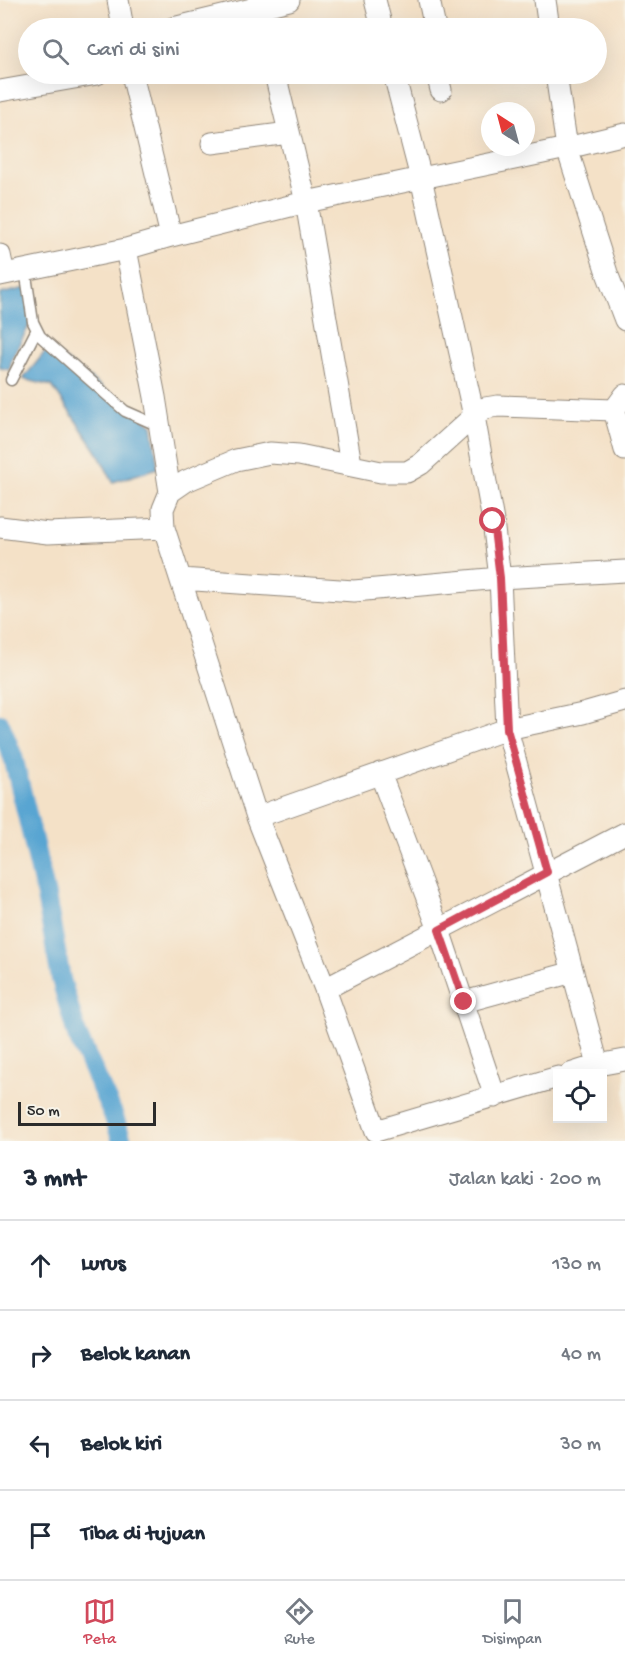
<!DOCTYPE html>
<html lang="id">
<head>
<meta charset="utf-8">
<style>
	body { margin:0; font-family:"Gochi Hand",sans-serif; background:#f2f2f3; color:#1f2937 }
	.controls { position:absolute; right:18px; bottom:18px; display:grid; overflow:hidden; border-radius:0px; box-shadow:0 6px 24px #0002 }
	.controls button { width:54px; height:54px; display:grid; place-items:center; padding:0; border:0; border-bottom:2px solid #e0e1e3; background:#fff; color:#1f2937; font:30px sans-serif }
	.compass { position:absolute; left:481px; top:102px; width:54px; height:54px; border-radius:50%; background:#fff; box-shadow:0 6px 24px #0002; rotate:324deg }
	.scale { position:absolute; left:18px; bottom:15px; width:138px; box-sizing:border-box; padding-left:6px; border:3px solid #2b2b2b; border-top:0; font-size:16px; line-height:21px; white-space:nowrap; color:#2b2b2b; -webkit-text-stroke:4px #f7f3e8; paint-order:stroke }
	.stop { position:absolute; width:18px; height:18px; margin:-14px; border:4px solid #d1495b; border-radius:50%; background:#fff }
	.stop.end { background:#d1495b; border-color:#fff; box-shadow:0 2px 6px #0008 }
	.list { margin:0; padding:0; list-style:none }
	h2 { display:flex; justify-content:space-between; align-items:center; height:78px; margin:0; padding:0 24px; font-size:26px }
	h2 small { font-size:20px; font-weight:400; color:#747a83 }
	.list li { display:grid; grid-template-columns:39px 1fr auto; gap:18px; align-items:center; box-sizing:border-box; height:90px; padding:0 24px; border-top:2px solid #e0e1e3 }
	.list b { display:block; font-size:22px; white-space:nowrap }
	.list em { font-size:20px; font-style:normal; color:#747a83 }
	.icon { flex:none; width:33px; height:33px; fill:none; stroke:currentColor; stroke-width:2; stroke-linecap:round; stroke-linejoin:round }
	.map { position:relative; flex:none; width:625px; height:1141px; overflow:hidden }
	.search { position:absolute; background:#fff; box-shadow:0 6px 24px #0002; left:18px; right:18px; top:18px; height:66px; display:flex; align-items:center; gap:15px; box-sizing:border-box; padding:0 21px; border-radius:33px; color:#747a83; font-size:22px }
	.sheet { height:438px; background:#fff }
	nav { display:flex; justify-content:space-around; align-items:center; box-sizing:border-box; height:84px; border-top:2px solid #e0e1e3; background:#fff; font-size:16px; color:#747a83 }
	nav a { display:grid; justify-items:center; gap:3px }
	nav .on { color:#d1495b }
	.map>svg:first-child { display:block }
</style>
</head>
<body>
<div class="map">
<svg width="625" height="1141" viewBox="0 0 625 1141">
	<rect width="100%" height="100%" fill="#f7f3e8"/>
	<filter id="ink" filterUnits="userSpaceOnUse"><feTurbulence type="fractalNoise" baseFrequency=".0167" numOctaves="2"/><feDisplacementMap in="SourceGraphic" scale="12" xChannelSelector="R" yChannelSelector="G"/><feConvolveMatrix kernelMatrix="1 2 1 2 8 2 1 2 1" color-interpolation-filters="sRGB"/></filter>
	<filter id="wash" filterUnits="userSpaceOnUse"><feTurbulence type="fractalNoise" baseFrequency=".008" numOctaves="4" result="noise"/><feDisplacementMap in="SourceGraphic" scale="24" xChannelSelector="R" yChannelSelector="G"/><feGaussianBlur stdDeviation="1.35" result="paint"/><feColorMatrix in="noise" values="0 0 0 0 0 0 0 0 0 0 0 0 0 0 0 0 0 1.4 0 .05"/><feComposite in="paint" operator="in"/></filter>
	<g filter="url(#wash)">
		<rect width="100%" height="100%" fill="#f4e1c7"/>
		<!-- water -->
		<path fill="#59a5d2" stroke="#42687e" stroke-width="1.5" d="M26,288L30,324L11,360L10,370L0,368V294Z
			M49,347L152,425L158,468L113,482L96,450L52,386L23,379Z"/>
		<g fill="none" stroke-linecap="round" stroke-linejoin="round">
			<!-- canal -->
			<path stroke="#59a5d2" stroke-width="20" d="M0,724L13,757L26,810L46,896L61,979L77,1035L113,1114L122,1141"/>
		</g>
	</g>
	<g filter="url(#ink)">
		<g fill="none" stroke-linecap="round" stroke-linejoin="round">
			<!-- lane casing -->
			<g stroke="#908679" stroke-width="13">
				<path id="lane" d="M25,269L33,322L40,336L125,411L159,426
					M11,380L36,331"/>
			</g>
			<!-- street casing -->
			<g stroke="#908679" stroke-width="23">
				<path id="street" d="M118,0L123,28
					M258,0L265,28
					M375,0L382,28
					M429,0L435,28
					M545,0L549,28
					M173,28L289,0
					M132,74L171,236
					M275,74L306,202L351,464
					M394,74L421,178L474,416L493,521L500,578L507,729L598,1065
					M437,74L441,90
					M556,74L567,148L607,273L625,320
					M0,91L97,74
					M212,143L289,133
					M126,249L155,397L170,492L163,509L164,528L257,817L325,989L376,1131L558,1077
					M0,255L4,274
					M0,275L126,249L171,236L306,202L567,148L625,134
					M614,410L625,450
					M170,492L186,481L236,460L270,453L299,455L381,472H407L421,464L474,416L485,408L498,406L614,410L625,395
					M0,527L48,533L164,528
					M181,579L354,591L500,578L625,571
					M380,773L439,930L495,1097
					M257,817L507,729L583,713L625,701
					M325,989L625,833
					M464,1002L573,972
					M570,1074L598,1065L625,1060"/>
			</g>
			<!-- lane -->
			<use href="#lane" stroke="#fff" stroke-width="10"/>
			<!-- street -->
			<use href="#street" stroke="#fff" stroke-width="21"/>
		</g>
	</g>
	<g fill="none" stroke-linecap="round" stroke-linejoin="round" filter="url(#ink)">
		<!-- route -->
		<path stroke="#d1495b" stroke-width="8" d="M464,1002L439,930L547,872L507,729L500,578L493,521"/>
	</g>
</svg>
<div class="controls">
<button><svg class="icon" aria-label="locate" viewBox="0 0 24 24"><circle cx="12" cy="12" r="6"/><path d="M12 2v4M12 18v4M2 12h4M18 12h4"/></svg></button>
</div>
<svg class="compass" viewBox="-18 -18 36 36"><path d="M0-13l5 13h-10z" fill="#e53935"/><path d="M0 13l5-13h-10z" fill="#747a83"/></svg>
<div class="scale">50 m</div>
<div class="stop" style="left:493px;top:521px"></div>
<div class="stop end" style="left:464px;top:1002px"></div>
<div class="search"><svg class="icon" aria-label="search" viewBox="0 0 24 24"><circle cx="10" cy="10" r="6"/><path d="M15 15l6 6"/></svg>Cari di sini</div>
</div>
<section class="sheet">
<h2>3 mnt<small>Jalan kaki · 200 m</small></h2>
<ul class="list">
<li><svg class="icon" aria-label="ahead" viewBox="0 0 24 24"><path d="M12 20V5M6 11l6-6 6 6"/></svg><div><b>Lurus</b></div><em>130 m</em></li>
<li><svg class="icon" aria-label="right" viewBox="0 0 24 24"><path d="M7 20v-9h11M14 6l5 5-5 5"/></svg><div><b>Belok kanan</b></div><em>40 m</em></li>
<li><svg class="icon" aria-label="left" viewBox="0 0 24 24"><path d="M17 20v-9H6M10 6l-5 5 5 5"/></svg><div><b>Belok kiri</b></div><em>30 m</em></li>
<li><svg class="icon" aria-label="arrive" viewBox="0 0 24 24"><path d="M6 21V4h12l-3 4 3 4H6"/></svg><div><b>Tiba di tujuan</b></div></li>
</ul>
</section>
<nav>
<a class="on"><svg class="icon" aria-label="map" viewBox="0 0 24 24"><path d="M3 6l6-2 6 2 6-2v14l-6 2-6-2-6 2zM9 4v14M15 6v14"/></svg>Peta</a>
<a><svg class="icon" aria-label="directions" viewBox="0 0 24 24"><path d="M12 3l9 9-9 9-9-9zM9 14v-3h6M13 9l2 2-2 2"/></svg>Rute</a>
<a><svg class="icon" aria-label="saved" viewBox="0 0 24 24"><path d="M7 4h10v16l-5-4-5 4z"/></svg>Disimpan</a>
</nav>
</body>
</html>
